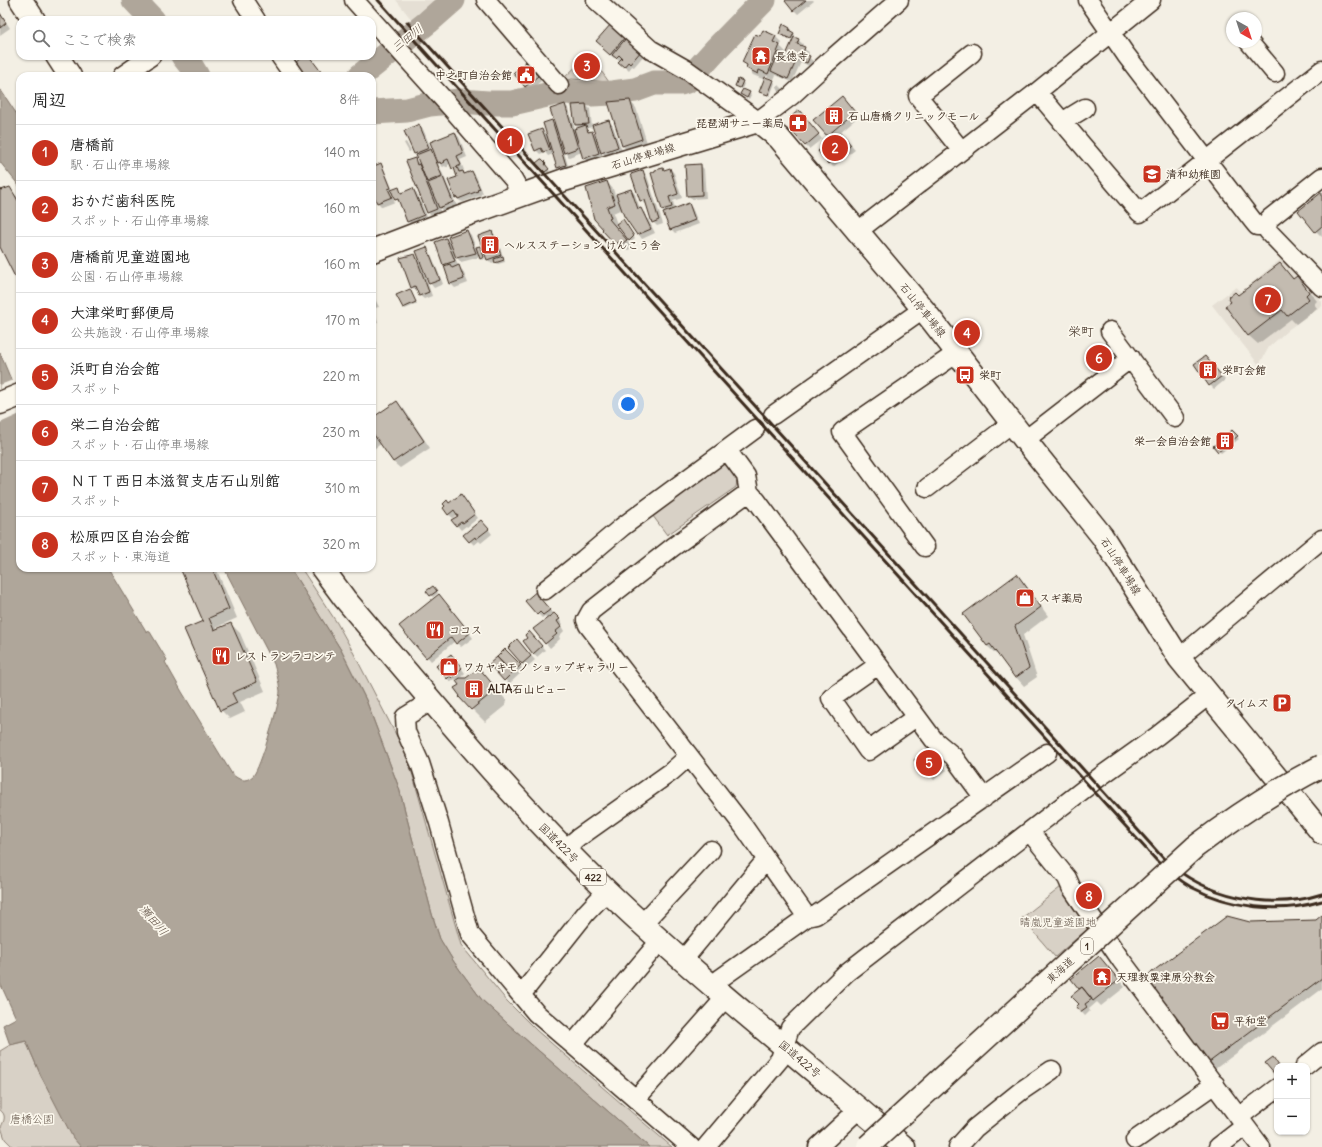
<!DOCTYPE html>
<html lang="ja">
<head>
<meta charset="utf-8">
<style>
	body { margin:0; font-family:Delius,"Klee One",sans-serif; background:#f6f6f6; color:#222 }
	.controls { position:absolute; right:12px; bottom:12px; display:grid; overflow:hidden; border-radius:8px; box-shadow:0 1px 3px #0004 }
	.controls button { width:36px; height:36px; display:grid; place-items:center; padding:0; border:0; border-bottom:1px solid #e0e0e0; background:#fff; color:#222; font:20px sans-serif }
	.compass { position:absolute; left:1226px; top:12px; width:36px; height:36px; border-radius:50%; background:#fff; box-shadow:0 1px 3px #0004; rotate:141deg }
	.you { position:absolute; left:628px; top:404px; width:14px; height:14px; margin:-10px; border:3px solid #fff; border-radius:50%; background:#1a73e8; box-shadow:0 0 0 6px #1a73e833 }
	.badge { display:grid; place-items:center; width:26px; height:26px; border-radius:50%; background:#c8321e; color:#fff; font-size:13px; font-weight:700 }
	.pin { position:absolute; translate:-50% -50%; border:2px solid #fff; box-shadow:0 1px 4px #0006 }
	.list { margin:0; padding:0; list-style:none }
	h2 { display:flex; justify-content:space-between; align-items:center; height:52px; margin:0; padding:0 16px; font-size:17px }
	h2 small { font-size:13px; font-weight:400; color:#767676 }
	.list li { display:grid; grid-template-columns:26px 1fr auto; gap:12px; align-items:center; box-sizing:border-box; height:56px; padding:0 16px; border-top:1px solid #e0e0e0 }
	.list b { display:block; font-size:15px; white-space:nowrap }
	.list p { margin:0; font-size:13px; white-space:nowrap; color:#767676 }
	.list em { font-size:13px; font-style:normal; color:#767676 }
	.icon { flex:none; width:22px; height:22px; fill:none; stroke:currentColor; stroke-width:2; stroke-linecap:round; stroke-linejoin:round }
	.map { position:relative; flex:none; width:1322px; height:1147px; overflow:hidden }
	.search { position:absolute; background:#fff; box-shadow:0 1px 3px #0004; left:16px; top:16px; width:360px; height:44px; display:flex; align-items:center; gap:10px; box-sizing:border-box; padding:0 14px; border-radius:12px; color:#767676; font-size:15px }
	.panel { position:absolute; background:#fff; box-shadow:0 1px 3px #0004; left:16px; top:72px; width:360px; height:500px; border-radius:12px }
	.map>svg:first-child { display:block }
</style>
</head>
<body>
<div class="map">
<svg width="1322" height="1147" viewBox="0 0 1322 1147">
	<rect width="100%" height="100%" fill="#f3efe4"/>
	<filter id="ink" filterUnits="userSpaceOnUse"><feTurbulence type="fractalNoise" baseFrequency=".025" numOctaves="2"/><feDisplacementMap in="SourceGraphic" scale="8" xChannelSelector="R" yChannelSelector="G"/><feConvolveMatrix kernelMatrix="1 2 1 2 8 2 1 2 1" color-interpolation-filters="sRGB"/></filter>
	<g filter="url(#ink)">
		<!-- built -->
		<path fill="#e5dfd4" d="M396,0H436L412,20Z
			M1282,258L1322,302V306L1289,329L1269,347L1259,365L1212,305L1236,287L1241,292Z"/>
		<!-- green -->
		<path fill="#d8d1c6" stroke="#8a7e72" d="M589,54L609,82L572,79L565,81L563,79Z
			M717,464L730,465L738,475L736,487L667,535L650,512Z
			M290,568H301L337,623L352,650L405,752L413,776L461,945L507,1001L536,1030L672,1147H649L508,1024L482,1000L454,962L440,939L432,914L399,788L366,700L341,650Z
			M1061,887L1091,926L1055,957L1022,918Z
			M26,1041L41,1076L81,1147H13L5,1139L1,1127C4,1121 7,1115 0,1110V1051L10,1045Z"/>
		<!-- water -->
		<path fill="#afa69a" stroke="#817468" d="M0,89L20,119V187L0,162Z
			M0,353L20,401V568H108L146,631L150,632L167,660L165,662L182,692L232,774C239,780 245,783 253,776C260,769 280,702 280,691C279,681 276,672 274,664L224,568H290L341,650L366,700L399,788L432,914L440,939L454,962L482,1000L508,1024L649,1147H81L73,1138L41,1076L26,1041L10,1045L3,1025L16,1018L0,983Z"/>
		<!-- pier -->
		<path fill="#f3efe4" d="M13,380L20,396V414L0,423V385Z"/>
		<!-- shadow -->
		<path fill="#0003" fill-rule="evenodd" d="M788,0H813L814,1L798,14L794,10Z
			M0,14L4,19L10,28L0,35Z
			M611,25L645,54L634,67L632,66L629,70L616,57L614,58L607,52Z
			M790,28L791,30L790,32L795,35L794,37L798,40L803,44L801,47L809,52L807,56L813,61L811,67L801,62L792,82L776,75L773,81L775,83L770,96L761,92L765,80L753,75L747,68L748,66L743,62L761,37H776L782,43L780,46L786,52L785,56H787L794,40L782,35ZM766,76L774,79L773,81L765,78Z
			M305,56H308L310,59L325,76H306Z
			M530,68L541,81L529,91L525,87Z
			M742,82L744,84L742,89L736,86Z
			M779,85L783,89L780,92L776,88Z
			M749,93L751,95L749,99L741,94Z
			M630,101L636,108L648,146L629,152L622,145Z
			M846,102L858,117L839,133L855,150L833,167L819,151L833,140L827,135Z
			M565,105L569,109L575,129L579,128L576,125L586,105L590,109L592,127L609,121L613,126L622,151L606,156L601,151L603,157L588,162L584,158L582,152L569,157L564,152L569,169L562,171L558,167L553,154L548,156L545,152L540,154L536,150L542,130L548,136L552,121L556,125ZM594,127L597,137L592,132L590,133L587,128Z
			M803,115L822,139L809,149L805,145Z
			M419,125L423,129L433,153L436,156L454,133L459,137L467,157L460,160L464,170L462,171L466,174L472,172L476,176L483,193L481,194V195L463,202L460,201L456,197L458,177L456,171L453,168L451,163L448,165V167H446L445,166L443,167L437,161L457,206L444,212L438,206L441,213L432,216L428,212L414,159L422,166L418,157L415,154Z
			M406,142L411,151L409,152L404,143Z
			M542,160L547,165L546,167L550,171L547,173L538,163Z
			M380,164L384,169L393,191L398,189L403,193L413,189L417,193L428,219L412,225L408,221L401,204L396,199L393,192L391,193L395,202L382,207L378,203L372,189V168Z
			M700,165L704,169L706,198L692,199L688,195Z
			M663,169L665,171L670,169L674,173L682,198L673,201L675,209L688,204L692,208L699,224L675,233L671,229L666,213L663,210L652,174Z
			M643,172L647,176L663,224L657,226L653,222L647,204H645L640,200Z
			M607,182L613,189L615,195L631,190L635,194L640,209L645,213L655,233L642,239L625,216L622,209L613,213L617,224L615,226L632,247L627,251L625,248L622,250L603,230Z
			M0,188L2,190L10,189L20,200V203L16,197H14L20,207V281L16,277L0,245Z
			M1322,193V237L1316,231Z
			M624,222L635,239L631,242L629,240Z
			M467,231L471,235L476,248L480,247L485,252L492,232L496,236L505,262L498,264L496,262L492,264L488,260L485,253H483L485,259L482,260L480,257L461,262L454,255L459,267L463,271L468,283L455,288L451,284L445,267L446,266L444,264L446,239L453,246Z
			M426,248L430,252L443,284L434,288L430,283Z
			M414,255L419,259L432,296L424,299L419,295L418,291H416L412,287Z
			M1280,264L1294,279L1296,277L1305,286L1317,301L1314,304L1317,308L1296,324L1291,319L1258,344L1249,336L1226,307Z
			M411,292L417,304L405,309L404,307Z
			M374,297L379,307L375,308L372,305V298Z
			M372,306L378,322L372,324Z
			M372,334L377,344L372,346Z
			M1205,357L1225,380L1214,389L1210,385Z
			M397,403L404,409L430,448L400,468L393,462L381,444L372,450V420Z
			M1232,432L1239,439L1221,453L1215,446Z
			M461,495L478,518L467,527L466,526L461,530L453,521L460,516L458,514L453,518L448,514L449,504Z
			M485,525L492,534L481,543L479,541L474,545L470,541Z
			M181,568H216L237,618L217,627L218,630L231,624L240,633L265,691L240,702L245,712L230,719L221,710L204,621Z
			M1016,576L1025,584L1048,616L1023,635L1037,677L1024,686L1016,677L998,653L996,654L987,646L964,614Z
			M435,589L438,593L433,597L431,595Z
			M538,591L545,599L542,601L563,624L561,626L564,631L559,636L560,639L550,648L546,643L548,619L545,616L542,618L538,614Z
			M442,599L473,638L461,647L455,641L431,661L401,626Z
			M533,637L545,650L537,657L533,653Z
			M521,645L535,660L526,668L509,648Z
			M505,651L524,670L509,684L490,664Z
			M455,660L465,673L459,679H466L479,670L507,701L505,703L506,705L485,722L465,702L460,685L455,679L451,682L447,678Z
			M934,753L947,770L934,780L930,776Z
			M1091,889L1103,905L1095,911Z
			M1322,917V989L1215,1069L1208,1063L1250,923L1317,921Z
			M1099,957L1125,987L1101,1006L1097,1002L1089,1009L1090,1011L1085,1016L1077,1007L1080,1005L1081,989L1072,979Z"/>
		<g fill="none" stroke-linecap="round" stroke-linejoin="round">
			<!-- river -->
			<path stroke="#afa69a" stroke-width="25" d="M134,0L153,20
				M183,56L191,66L197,76
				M360,76L428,22L453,0
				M372,112L407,110L430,104L460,101L488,103H512L551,94L565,92L592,94L612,93L635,90L654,83H681L687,81L717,48L764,0"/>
		</g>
		<!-- building -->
		<path fill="#c3bbb0" stroke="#3b2a1e" d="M786,0H806L793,11L785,1Z
			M0,13L6,23L0,28Z
			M611,24L626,36L610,55L602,48L603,47L596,41Z
			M783,24L790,28L789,30L794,33L791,39L779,34Z
			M763,30L776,36L773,42L780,45L768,74L759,70L758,74L746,68L747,65L742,62L755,34L760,36Z
			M627,37L642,50L630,64L628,62L624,67L618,62L622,58L619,55L616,58L612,55Z
			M794,37L799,39L797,44L805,47L803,53L810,56L807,63L797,59L788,79L771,71L779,52L786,55Z
			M303,56H309L322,73L319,76H304L294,64Z
			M526,62L538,76L525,87L513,73Z
			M765,77L774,80L768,95L759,92Z
			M738,79L743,81L740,88L735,86Z
			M743,89L750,92L747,98L740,94Z
			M842,96L855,112L827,136L813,120Z
			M630,100L642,139L622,146L608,102Z
			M565,104L578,148L564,153L550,109Z
			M586,104L589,124L575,125L572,105Z
			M799,110L819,134L805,146L790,129L791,121L793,115Z
			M552,120L566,165L557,168L543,123Z
			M609,120L618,147L601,153L592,125Z
			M419,124L429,148L414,154L404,131Z
			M586,125L588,132L592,131L599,153L583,159L574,129Z
			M542,129L550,150L543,152L541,148L535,151L528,134Z
			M455,132L463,153L457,156L461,165L452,169L448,159L444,161L445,162L441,164L440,162L438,163L430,142Z
			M841,132L851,145L828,164L818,151Z
			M431,149L442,176L427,182L416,155Z
			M415,158L417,165L419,164L437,209L427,213L406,161Z
			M541,159H542L546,163L545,164L549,169L545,172L536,163Z
			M381,163L391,188L388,189L392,197L377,203L372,192V167Z
			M701,164L702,195L687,196L685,165Z
			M457,167L459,172L463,171L464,174L472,171L480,189L477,190L478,191L458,199L457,197L455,198L448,180L457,177L454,168Z
			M663,168L664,170L670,168L678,194L669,197L672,207L662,210L651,173L655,171V170Z
			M643,170L659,220L652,223L645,200L640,201L631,174Z
			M443,177L453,202L439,208L428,183Z
			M607,181L615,204L607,207L611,218L609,219L627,240L620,245L617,242L615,244L602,230L603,229L594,219L586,188Z
			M10,187L20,204V275L15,277L0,247V189L1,190Z
			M399,187L401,193L413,188L424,215L407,222L398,199L395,200L391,190Z
			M631,189L638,209L641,208L651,229L637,235L624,216L616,194Z
			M1322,192V226L1315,232L1298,211Z
			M689,203L695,220L670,230L663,213Z
			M623,219L634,236L629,241L616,224Z
			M467,230L476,253L456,258L448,237Z
			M492,231L501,255L487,260L478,236Z
			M446,238L455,261L443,265L435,242Z
			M480,246L484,257L480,259L476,247Z
			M427,247L440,280L429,284L416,251Z
			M415,254L429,292L419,296L415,286L411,288L400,258Z
			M503,256L504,260L495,263L494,259Z
			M1280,263L1293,279L1297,276L1309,292L1306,295L1309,299L1287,316L1282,310L1248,336L1225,306L1231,302L1228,298L1235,292L1238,295Z
			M450,264L452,268L459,265L464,279L450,284L444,266Z
			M410,289L416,302L403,308L396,295Z
			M1096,345L1112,365L1103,372L1087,352Z
			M1205,356L1222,376L1209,386L1194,364Z
			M397,401L424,441L393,462L372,432V418Z
			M1232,430L1238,436L1218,452L1213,446Z
			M461,494L475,514L463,523L461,522L456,526L451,520L458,516L454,510L448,515L443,508L445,506L443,504L447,500L449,503Z
			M481,520L489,529L476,539L475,537L469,542L463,535Z
			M180,568H212L229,609L209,618L214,630L231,623L257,682L232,693L237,703L220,711L184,629L203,621Z
			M1017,574L1041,607L1015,626L1029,668L1015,678L990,644L987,646L963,614Z
			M433,586L437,591L430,596L426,591Z
			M538,590L542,594L539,597L550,610L543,615L540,612L537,615L525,601Z
			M439,594L470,633L456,644L451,637L426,658L399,626Z
			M554,613L560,619L557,621L561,627L555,632L557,634L545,644L533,629Z
			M529,631L542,646L533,654L523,641L527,638L525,635Z
			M517,639L531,656L522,664L508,648Z
			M505,649L521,665L512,673L497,657Z
			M451,654L462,668L452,678L450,676L447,679L436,666Z
			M497,657L512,673L504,681L489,664Z
			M479,668L495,687L493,689L494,691L471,710L459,697L460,696L454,688L459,685L456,681L460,678H466Z
			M930,747L944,766L929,777L914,760Z
			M1087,884L1100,900L1091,908L1078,891Z
			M1322,915V978L1208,1063L1144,978L1227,916L1250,922L1316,920Z
			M1099,956L1119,980L1093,1001L1082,987L1079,989L1071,979Z
			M1082,987L1092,999L1085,1004L1087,1007L1080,1012L1076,1007L1079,1004L1071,996Z
			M1273,1057L1279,1066H1277V1077L1265,1063Z"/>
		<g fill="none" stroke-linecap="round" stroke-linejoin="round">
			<!-- minor casing -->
			<g stroke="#3b2a1e" stroke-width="21">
				<path id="minor" d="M243,0L256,20
					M354,0L372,20
					M486,0L559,85
					M596,0L650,49L687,70L758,121L791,96L827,63L899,0
					M1088,0L1126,55L1253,221L1257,226H1267
					M372,20L454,111L513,179L522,195
					M1249,42L1275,73
					M280,56L294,76
					M122,76L151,56
					M1037,92L1140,213L1322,70
					M1062,122L1085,108
					M961,150L918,96L972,53
					M1322,177L1269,219L1267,226L1268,231L1322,287
					M858,231L1037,92L1151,0
					M1110,331L1175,418
					M773,415L923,309
					M1025,440L1131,358
					M727,450L746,476L749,492
					M927,488L1012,423
					M925,547L842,432L957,353
					M545,590L584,559L622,527L755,429
					M1179,658L1322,539
					M878,665L831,698L868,751L916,717
					M431,701L405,717L406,732L420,763L439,823L470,934L536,1013L691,1147
					M1030,832L1067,878L1071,887L1121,960L1261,1147
					M565,849L578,838L671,772L689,756
					M807,917L744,827L588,625L586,620L591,611L673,547L749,492L757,501L934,740L953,756L984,798
					M642,924L711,850
					M683,960L761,866L767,860
					M713,985L721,978L807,917L816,915L1047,753
					M521,995L586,913L607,891
					M573,1044L660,941
					M1305,1066L1322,1052
					M636,1099L726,997
					M1239,1117L1277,1088
					M1135,1140L1215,1084
					M706,1147L780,1059L790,1028L846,973L1101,776L1157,736L1209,695
					M818,1147L859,1109
					M958,1147L975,1128L1021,1091L1052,1070
					M1218,1147L1245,1126"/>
			</g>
			<!-- major casing -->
			<g stroke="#3b2a1e" stroke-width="25">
				<path id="major" d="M372,251L455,219L564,180L758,121L779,138L923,309L1025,440L1102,536L1179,658L1322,833
					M0,403L20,395"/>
			</g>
			<!-- highway casing -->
			<g stroke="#3b2a1e" stroke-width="25">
				<path id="highway" d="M21,0L34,20
					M57,56L70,76
					M322,568L345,599C430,699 513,801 608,892C702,982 805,1062 904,1147"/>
			</g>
			<!-- minor -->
			<use href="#minor" stroke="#fbf7ec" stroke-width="18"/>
			<!-- major -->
			<use href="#major" stroke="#fbf7ec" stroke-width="22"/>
			<!-- highway -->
			<use href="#highway" stroke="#fbf7ec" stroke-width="22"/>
			<!-- rail -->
			<path stroke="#3b2a1e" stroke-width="3" d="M378,0L1157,861C1168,871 1179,880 1191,887C1231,908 1279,914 1322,901
				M407,22L767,419L1164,859C1205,897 1269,911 1322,894"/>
			<!-- highway-bridge casing -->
			<g stroke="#3b2a1e" stroke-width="25" stroke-linecap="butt">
				<path id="highway-bridge" d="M868,1146L1195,847C1236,816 1277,789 1322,766"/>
			</g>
			<!-- highway-bridge -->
			<use href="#highway-bridge" stroke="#fbf7ec" stroke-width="22"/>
		</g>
	</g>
	<!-- icons -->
	<defs>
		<g id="temple-square" transform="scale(1)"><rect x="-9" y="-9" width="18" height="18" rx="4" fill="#c8321e" stroke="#fbf7ec"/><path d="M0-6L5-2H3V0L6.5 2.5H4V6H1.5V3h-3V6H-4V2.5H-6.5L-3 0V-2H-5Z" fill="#fff"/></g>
		<g id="civic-square" transform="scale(1)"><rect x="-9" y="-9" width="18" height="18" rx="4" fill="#c8321e" stroke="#fbf7ec"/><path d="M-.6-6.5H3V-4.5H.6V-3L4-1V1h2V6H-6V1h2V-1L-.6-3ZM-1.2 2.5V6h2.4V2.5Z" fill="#fff"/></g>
		<g id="building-square" transform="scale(1)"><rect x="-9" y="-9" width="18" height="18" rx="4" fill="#c8321e" stroke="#fbf7ec"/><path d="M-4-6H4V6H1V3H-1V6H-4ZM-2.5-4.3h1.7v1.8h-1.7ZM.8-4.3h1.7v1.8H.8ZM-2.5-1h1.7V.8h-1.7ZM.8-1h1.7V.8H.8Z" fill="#fff"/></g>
		<g id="pharmacy-square" transform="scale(1)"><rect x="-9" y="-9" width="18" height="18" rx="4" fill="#c8321e" stroke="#fbf7ec"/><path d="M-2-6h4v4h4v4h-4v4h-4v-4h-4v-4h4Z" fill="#fff"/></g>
		<g id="school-square" transform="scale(1)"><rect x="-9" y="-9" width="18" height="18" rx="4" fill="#c8321e" stroke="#fbf7ec"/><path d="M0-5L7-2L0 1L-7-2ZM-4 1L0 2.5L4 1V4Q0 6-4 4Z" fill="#fff"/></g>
		<g id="bus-square" transform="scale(1)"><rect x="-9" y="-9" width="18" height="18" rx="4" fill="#c8321e" stroke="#fbf7ec"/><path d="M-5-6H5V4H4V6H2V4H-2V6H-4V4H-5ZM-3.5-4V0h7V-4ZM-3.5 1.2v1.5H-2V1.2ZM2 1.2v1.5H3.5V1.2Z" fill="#fff"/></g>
		<g id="shop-square" transform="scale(1)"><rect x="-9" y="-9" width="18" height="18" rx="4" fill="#c8321e" stroke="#fbf7ec"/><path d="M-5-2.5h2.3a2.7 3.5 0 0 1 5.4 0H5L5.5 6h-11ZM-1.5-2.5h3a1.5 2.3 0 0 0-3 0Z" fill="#fff"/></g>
		<g id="restaurant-square" transform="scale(1)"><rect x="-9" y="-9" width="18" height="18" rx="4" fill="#c8321e" stroke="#fbf7ec"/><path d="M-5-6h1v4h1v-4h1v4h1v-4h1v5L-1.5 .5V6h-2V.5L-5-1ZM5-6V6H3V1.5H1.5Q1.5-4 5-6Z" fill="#fff"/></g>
		<g id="parking-square" transform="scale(1)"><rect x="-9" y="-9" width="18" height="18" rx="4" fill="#c8321e" stroke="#fbf7ec"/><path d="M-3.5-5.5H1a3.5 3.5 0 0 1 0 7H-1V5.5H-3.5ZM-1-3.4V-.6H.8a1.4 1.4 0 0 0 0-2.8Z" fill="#fff"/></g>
		<g id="supermarket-square" transform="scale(1)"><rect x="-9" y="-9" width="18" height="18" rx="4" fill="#c8321e" stroke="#fbf7ec"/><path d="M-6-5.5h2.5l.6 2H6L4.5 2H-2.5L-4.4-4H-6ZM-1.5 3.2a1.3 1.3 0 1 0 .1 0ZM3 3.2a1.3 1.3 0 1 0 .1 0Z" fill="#fff"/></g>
	</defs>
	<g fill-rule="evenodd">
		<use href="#temple-square" x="761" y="56"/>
		<use href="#civic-square" x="526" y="75"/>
		<use href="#building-square" x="834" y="116"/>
		<use href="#pharmacy-square" x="798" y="123"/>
		<use href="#school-square" x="1152" y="174"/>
		<use href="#building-square" x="490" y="245"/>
		<use href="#building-square" x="1208" y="370"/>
		<use href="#bus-square" x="965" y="375"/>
		<use href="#building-square" x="1225" y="441"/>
		<use href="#shop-square" x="1025" y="598"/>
		<use href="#restaurant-square" x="435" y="630"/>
		<use href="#restaurant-square" x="221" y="656"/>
		<use href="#shop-square" x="449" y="667"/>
		<use href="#building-square" x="474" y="689"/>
		<use href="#parking-square" x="1282" y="703"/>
		<use href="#temple-square" x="1102" y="977"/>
		<use href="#supermarket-square" x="1220" y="1021"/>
	</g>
	<g text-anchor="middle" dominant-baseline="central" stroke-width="3.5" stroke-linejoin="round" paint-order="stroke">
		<!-- shield labels -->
		<g fill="#fbf7ec" stroke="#75685c" stroke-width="1">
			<rect x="580" y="869" width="26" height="16" rx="3"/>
			<rect x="1081" y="938" width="12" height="16" rx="3"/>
		</g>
		<g font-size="10" font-weight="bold" fill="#3b2a1e">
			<text x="593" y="877">422</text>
			<text x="1087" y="946">1</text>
		</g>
		<!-- poi labels -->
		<g font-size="11" font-weight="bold" fill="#3b2a1e" stroke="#fbf7ec" text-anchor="start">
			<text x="775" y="56">長徳寺</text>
			<text x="512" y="75" text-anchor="end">中之町自治会館</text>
			<text x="848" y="116">石山唐橋クリニックモール</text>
			<text x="784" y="123" text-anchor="end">琵琶湖サニー薬局</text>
			<text x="1166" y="174">清和幼稚園</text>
			<text x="504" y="245">ヘルスステーション けんこう舎</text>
			<text x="1222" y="370">栄町会館</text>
			<text x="979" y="375">栄町</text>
			<text x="1211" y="441" text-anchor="end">栄一会自治会館</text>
			<text x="1039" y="598">スギ薬局</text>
			<text x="449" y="630">ココス</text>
			<text x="235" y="656">レストランラコンテ</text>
			<text x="463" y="667">ワカヤキモノ ショップギャラリー</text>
			<text x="488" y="689">ALTA石山ビュー</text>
			<text x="1268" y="703" text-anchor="end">タイムズ</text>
			<text x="1116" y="977">天理教粟津原分教会</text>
			<text x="1234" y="1021">平和堂</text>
		</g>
		<!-- street labels -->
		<g font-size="11" fill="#3b2a1e" stroke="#fbf7ec">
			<text transform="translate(643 156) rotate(-17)">石山停車場線</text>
			<text transform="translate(923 310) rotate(51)">石山停車場線</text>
			<text transform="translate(1121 566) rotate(58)">石山停車場線</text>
			<text transform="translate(559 843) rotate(45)">国道422号</text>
			<text transform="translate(1060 970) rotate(-42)">東海道</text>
			<text transform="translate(800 1059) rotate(40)">国道422号</text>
		</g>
		<!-- park labels -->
		<g font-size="11" fill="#625448" stroke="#fbf7ec">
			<text x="1058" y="922">晴嵐児童遊園地</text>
			<text x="32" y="1119">唐橋公園</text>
		</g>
		<!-- water labels -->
		<g font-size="12" font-style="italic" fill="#645549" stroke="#fbf7ec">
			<text transform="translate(407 38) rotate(-39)">三田川</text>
			<text transform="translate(154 920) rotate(49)">瀬田川</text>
		</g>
		<!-- quarter labels -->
		<g font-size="13" fill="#3b2a1e" stroke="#fbf7ec">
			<text x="1081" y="331">栄町</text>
		</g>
	</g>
</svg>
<div class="controls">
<button>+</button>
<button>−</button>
</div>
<svg class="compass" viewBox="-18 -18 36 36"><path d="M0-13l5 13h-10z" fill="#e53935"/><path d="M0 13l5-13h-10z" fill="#767676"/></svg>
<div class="you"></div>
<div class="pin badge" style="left:510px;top:141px">1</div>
<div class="pin badge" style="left:835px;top:148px">2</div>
<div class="pin badge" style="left:587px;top:66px">3</div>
<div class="pin badge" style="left:967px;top:333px">4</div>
<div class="pin badge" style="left:929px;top:763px">5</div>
<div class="pin badge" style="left:1099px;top:358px">6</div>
<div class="pin badge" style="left:1268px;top:300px">7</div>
<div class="pin badge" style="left:1089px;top:896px">8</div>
<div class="search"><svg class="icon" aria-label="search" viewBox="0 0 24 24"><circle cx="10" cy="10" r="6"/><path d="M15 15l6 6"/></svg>ここで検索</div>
<section class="panel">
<h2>周辺<small>8件</small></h2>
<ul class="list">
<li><span class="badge">1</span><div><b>唐橋前</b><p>駅 · 石山停車場線</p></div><em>140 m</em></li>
<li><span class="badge">2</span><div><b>おかだ歯科医院</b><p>スポット · 石山停車場線</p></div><em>160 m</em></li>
<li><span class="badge">3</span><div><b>唐橋前児童遊園地</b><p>公園 · 石山停車場線</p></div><em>160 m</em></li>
<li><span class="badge">4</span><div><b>大津栄町郵便局</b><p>公共施設 · 石山停車場線</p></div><em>170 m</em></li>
<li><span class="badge">5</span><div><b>浜町自治会館</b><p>スポット</p></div><em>220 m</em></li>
<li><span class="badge">6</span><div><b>栄二自治会館</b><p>スポット · 石山停車場線</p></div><em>230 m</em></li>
<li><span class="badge">7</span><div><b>ＮＴＴ西日本滋賀支店石山別館</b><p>スポット</p></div><em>310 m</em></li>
<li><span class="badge">8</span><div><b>松原四区自治会館</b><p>スポット · 東海道</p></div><em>320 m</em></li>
</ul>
</section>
</div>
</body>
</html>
